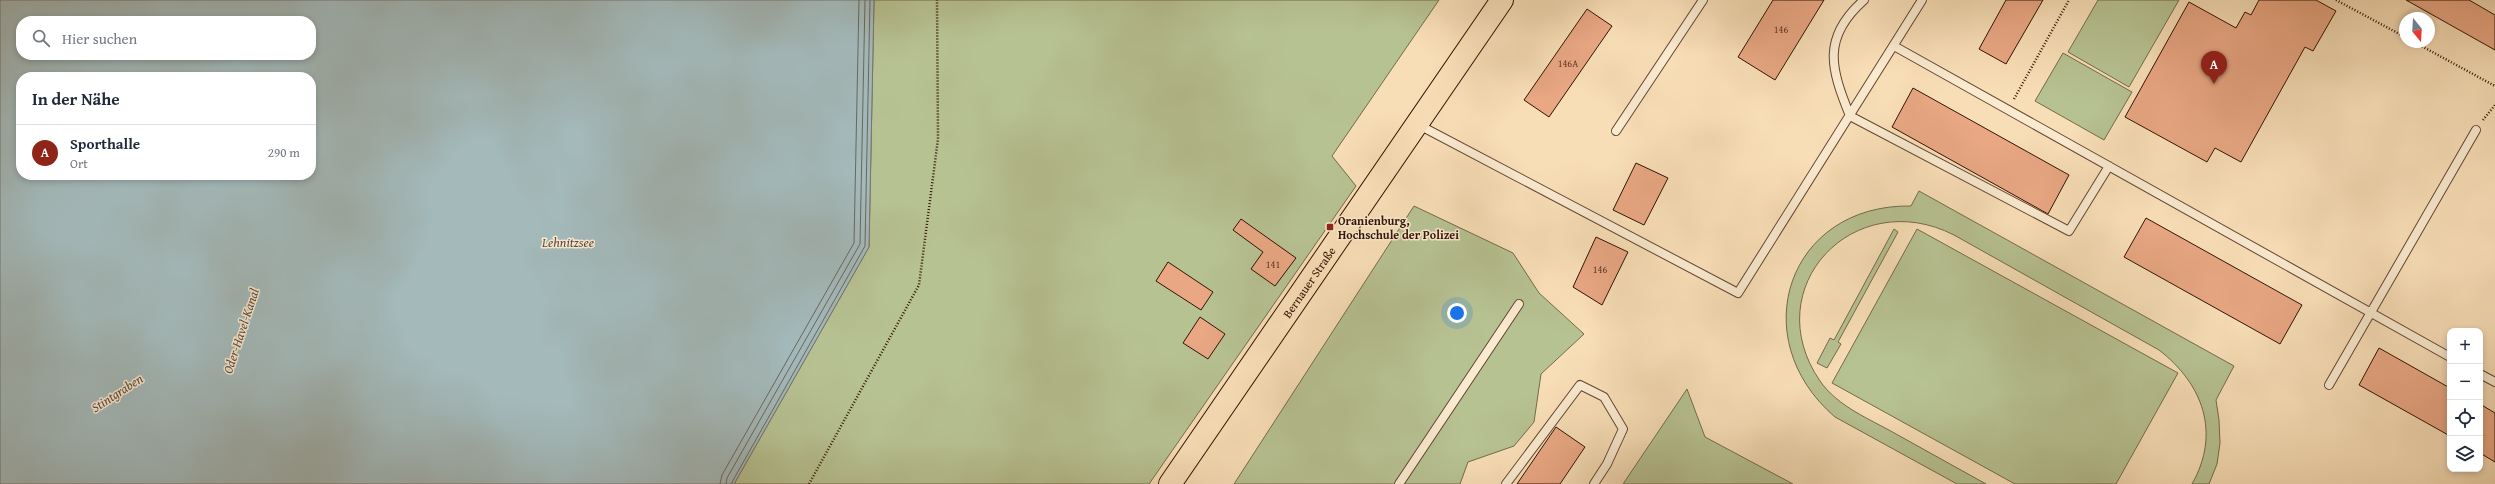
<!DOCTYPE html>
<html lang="de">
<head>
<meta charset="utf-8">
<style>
	body { margin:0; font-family:"Gentium Book Plus",serif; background:#f2f2f3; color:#1f2937 }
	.controls { position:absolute; right:12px; bottom:12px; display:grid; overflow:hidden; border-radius:8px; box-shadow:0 2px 6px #0003 }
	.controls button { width:36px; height:36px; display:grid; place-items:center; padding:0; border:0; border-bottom:1px solid #e0e1e3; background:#fff; color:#1f2937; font:20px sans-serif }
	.compass { position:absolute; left:2399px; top:12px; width:36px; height:36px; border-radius:50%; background:#fff; box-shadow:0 2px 6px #0003; rotate:162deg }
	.you { position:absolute; left:1457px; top:313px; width:14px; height:14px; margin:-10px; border:3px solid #fff; border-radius:50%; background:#1a73e8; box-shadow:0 0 0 6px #1a73e833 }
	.badge { display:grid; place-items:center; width:26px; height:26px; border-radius:50%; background:#8f2418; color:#fff; font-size:13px; font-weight:700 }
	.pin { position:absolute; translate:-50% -33px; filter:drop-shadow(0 1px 2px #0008) }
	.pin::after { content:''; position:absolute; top:21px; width:14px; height:12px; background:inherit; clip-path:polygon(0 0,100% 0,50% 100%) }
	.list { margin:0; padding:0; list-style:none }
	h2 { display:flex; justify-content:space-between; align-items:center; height:52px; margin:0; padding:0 16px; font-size:17px }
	h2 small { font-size:13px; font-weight:400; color:#747a83 }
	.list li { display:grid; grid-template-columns:26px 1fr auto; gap:12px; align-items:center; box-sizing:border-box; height:56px; padding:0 16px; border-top:1px solid #e0e1e3 }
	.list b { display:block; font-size:15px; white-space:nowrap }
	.list p { margin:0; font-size:13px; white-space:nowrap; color:#747a83 }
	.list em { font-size:13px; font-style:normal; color:#747a83 }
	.icon { flex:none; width:22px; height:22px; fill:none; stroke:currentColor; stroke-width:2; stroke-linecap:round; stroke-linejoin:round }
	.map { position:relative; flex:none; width:2495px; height:484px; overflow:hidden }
	.search { position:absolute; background:#fff; box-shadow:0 2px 6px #0003; left:16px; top:16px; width:300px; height:44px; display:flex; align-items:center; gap:10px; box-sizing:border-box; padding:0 14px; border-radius:16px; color:#747a83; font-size:15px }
	.panel { position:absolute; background:#fff; box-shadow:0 2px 6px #0003; left:16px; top:72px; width:300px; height:108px; border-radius:16px }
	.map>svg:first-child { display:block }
</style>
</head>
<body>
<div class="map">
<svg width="2495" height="484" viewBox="0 0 2495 484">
	<rect width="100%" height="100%" fill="#f8deb7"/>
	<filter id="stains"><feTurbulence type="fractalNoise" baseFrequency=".005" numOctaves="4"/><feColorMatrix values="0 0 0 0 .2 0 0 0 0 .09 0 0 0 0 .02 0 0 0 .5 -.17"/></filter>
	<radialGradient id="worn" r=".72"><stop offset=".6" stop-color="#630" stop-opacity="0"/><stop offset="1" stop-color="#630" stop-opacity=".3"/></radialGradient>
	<!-- green -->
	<path fill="#b7c293" stroke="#746a4b" d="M874,0H1439L1332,156L1356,186L1149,484H734L869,247Z
		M2098,0H2179L2129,87L2068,52Z
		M2063,53L2132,92L2104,140L2035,101Z
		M1919,191L2234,366L2216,400L2219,420L2220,443L2217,464L2209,484H2192C2221,433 2203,384 2159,350L1954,235C1854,184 1756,288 1820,381C1838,407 1870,419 1896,434C1926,451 1956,467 1986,484H1957L1835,417C1743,338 1788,204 1911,206Z
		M1414,206L1513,253L1539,293L1584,334L1541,374L1534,422L1514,446L1468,462L1460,484H1234Z
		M1894,229L1898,232L1838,342L1841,344L1827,368L1817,363L1830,338L1834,340Z
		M1917,229L2178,373L2116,484H2015L1832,383Z
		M1687,389L1705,437L1793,484H1623Z"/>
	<!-- water -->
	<path fill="#a3b9ba" stroke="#767671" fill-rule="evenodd" d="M0,0H874L869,247L734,484H0ZM21,21H311V55H21ZM21,77H311V175H21Z"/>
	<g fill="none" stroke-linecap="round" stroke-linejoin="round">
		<!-- shore -->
		<path stroke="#6a665e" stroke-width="1" d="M720,484L722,475L854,243L859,0
			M726,484L727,478L860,244L865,0
			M731,484L865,246L870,0"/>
	</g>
	<!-- building -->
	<path fill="#e9a784" stroke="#321203" d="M1773,0H1824L1775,80L1738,57Z
		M2006,0H2043L2006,64L1979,49Z
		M2259,0H2316L2336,11L2313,51L2305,47L2241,162L2215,148L2207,162L2125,117L2189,2L2236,28L2245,12L2251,15Z
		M2406,0H2469L2495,15V50Z
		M1587,9L1612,26L1549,117L1524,100Z
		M1913,88L2069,175L2048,214L1892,127Z
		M1636,163L1668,178L1644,225L1613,210Z
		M2146,218L2302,305L2280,344L2124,257Z
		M1241,219L1296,258L1275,286L1251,269L1263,252L1233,230Z
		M1596,237L1628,252L1602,305L1573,287Z
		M1168,262L1213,292L1201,310L1156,281Z
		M1200,317L1225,334L1208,359L1183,343Z
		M2379,348L2450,388V436L2359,385Z
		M2480,404L2495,413V462L2480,453Z
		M1556,427L1585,447L1560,484H1517Z"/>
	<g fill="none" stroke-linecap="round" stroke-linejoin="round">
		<!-- service casing -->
		<g stroke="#644530" stroke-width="10">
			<path id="service" d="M1864,0C1821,38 1831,69 1850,116L2069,231L2109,166
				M1894,46L2450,357
				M1417,124L1738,293L1922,0
				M1616,131L1703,0
				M2480,374L2495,382
				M2329,385L2476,130
				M1399,484L1519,304
				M1506,484L1580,385L1604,397L1623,429L1607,464L1594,484"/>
		</g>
		<!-- primary casing -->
		<g stroke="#321203" stroke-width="24">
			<g id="primary">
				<path id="s1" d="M1170,484L1502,0"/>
			</g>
		</g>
		<!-- path -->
		<path stroke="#321203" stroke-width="2.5" stroke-dasharray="1 2" stroke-linecap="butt" d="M2336,0L2405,37
			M2414,42L2495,86
			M2014,99L2069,0
			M2483,120L2495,105
			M809,484L919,285L938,139L937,0"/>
		<!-- service -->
		<use href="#service" stroke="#faead0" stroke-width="8"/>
		<!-- primary -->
		<use href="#primary" stroke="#f8deb7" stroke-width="22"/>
	</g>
	<!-- markers -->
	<rect fill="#8f2418" stroke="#faead0" stroke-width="1.5" x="1326" y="223" width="8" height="8" rx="2"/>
	<g text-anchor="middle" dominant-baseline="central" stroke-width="3" stroke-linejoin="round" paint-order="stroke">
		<!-- number labels -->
		<g font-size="10" fill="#603723">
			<text x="1781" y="29">146</text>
			<text x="1568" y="63">146A</text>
			<text x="1273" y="264">141</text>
			<text x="1600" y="269">146</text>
		</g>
		<!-- poi labels -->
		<g font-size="12" font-weight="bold" fill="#321203" stroke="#faead0" text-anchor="start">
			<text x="1338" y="220">Oranienburg,<tspan x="1338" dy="14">Hochschule der Polizei</tspan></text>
		</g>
		<!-- street labels -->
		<g font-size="12" fill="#321203" stroke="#faead0">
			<text stroke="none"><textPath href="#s1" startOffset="245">Bernauer Straße</textPath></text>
		</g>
		<!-- water labels -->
		<g font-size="13" font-style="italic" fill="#5a4c43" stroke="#faead0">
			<text x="568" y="242">Lehnitzsee</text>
			<text transform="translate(241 331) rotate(-72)">Oder-Havel-Kanal</text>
			<text transform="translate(117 393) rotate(-33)">Stintgraben</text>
		</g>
	</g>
	<rect width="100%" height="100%" filter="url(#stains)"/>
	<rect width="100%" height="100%" fill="url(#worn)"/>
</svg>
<div class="controls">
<button>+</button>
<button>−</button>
<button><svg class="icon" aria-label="locate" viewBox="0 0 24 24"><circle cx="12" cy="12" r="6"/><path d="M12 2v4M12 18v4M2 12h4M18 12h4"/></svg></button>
<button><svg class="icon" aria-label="layers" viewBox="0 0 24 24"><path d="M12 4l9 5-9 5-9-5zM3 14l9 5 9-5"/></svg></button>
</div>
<svg class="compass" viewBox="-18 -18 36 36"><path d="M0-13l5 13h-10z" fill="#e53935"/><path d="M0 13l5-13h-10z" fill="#747a83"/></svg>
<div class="you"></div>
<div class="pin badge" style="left:2214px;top:84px">A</div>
<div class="search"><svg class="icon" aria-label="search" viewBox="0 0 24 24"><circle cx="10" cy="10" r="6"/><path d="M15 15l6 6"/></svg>Hier suchen</div>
<section class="panel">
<h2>In der Nähe<small></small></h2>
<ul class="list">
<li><span class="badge">A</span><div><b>Sporthalle</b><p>Ort</p></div><em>290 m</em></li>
</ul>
</section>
</div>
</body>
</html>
